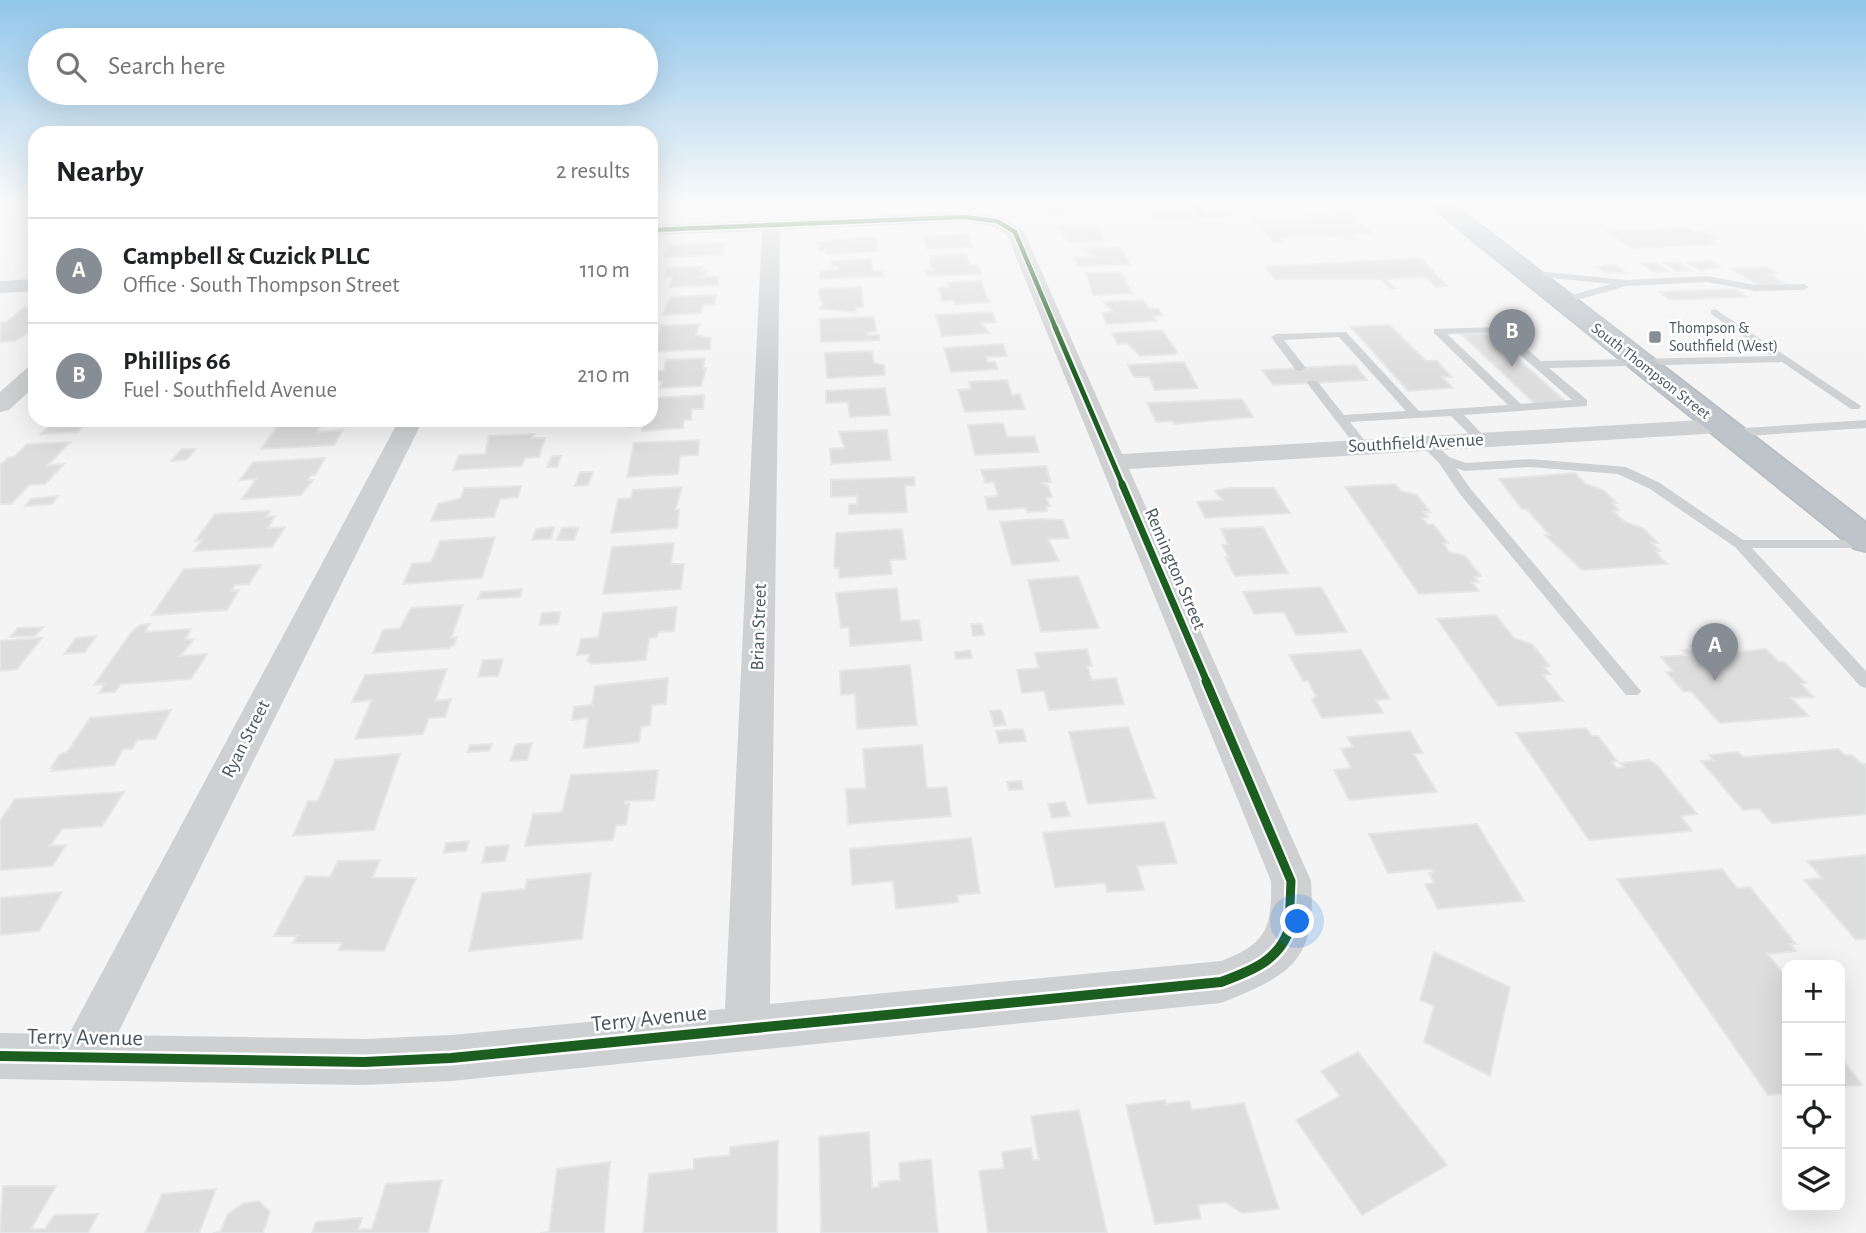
<!DOCTYPE html>
<html lang="en">
<head>
<meta charset="utf-8">
<style>
	body { margin:0; font-family:"Alegreya Sans",sans-serif; background:#f2f2f2; color:#202124 }
	.controls { position:absolute; right:21px; bottom:21px; display:grid; overflow:hidden; border-radius:14px; box-shadow:0 7px 28px #0002 }
	.controls button { width:63px; height:63px; display:grid; place-items:center; padding:0; border:0; border-bottom:2px solid #e0e0e0; background:#fff; color:#202124; font:35px sans-serif }
	.you { position:absolute; left:1298px; top:922px; width:24px; height:24px; margin:-18px; border:5px solid #fff; border-radius:50%; background:#1a73e8; box-shadow:0 0 0 10px #1a73e833 }
	.badge { display:grid; place-items:center; width:46px; height:46px; border-radius:50%; background:#868d94; color:#fff; font-size:23px; font-weight:700 }
	.pin { position:absolute; translate:-50% -58px; filter:drop-shadow(0 2px 4px #0008) }
	.pin::after { content:''; position:absolute; top:37px; width:24px; height:21px; background:inherit; clip-path:polygon(0 0,100% 0,50% 100%) }
	.list { margin:0; padding:0; list-style:none }
	h2 { display:flex; justify-content:space-between; align-items:center; height:91px; margin:0; padding:0 28px; font-size:30px }
	h2 small { font-size:23px; font-weight:400; color:#757577 }
	.list li { display:grid; grid-template-columns:46px 1fr auto; gap:21px; align-items:center; box-sizing:border-box; height:105px; padding:0 28px; border-top:2px solid #e0e0e0 }
	.list b { display:block; font-size:26px; white-space:nowrap }
	.list p { margin:0; font-size:23px; white-space:nowrap; color:#757577 }
	.list em { font-size:23px; font-style:normal; color:#757577 }
	.icon { flex:none; width:38px; height:38px; fill:none; stroke:currentColor; stroke-width:2; stroke-linecap:round; stroke-linejoin:round }
	.map { position:relative; flex:none; width:1866px; height:1233px; overflow:hidden }
	.search { position:absolute; background:#fff; box-shadow:0 7px 28px #0002; left:28px; top:28px; width:630px; height:77px; display:flex; align-items:center; gap:18px; box-sizing:border-box; padding:0 24px; border-radius:38px; color:#757577; font-size:26px }
	.panel { position:absolute; background:#fff; box-shadow:0 7px 28px #0002; left:28px; top:126px; width:630px; height:301px; border-radius:21px }
	.map>svg:first-child { display:block }
</style>
</head>
<body>
<div class="map">
<svg width="1866" height="1233" viewBox="0 0 1866 1233">
	<rect width="100%" height="100%" fill="#f4f4f4"/>
	<!-- building -->
	<path fill="#ddddde" stroke="#e5e6e7" stroke-width="2" d="M651,202H674L673,208L651,209Z
		M689,202H730L729,209L711,210V207L688,209Z
		M743,202H779L762,204V208H742Z
		M799,202H844V205H799Z
		M1086,202L1058,214L1031,203L1033,202Z
		M1188,209L1196,218L1155,220L1149,210Z
		M1333,212H1348L1374,234L1351,235L1355,239L1346,240L1343,236L1279,238L1283,242H1273L1251,216H1260L1263,220L1311,218L1308,214L1338,217Z
		M1096,224L1105,240L1068,242L1057,226Z
		M1688,228L1696,232H1708L1720,239H1708L1716,244L1631,248L1606,231Z
		M967,234L972,247L927,249L923,236Z
		M867,237L876,239L879,251L826,254V250H818L817,242Z
		M724,243L722,255L665,257L668,245Z
		M1120,247L1130,264L1078,266L1074,257H1092L1081,248Z
		M966,254L969,265H978L981,274L927,276L925,270H934L930,265V256Z
		M1420,258L1447,286L1436,287L1426,277L1385,279L1395,288H1390L1381,279H1275L1265,267Z
		M871,259L873,271H882L883,276L820,279V271L839,270L838,266H832V261Z
		M1710,261L1720,267L1701,270L1688,263Z
		M1656,263L1668,271L1653,272L1642,264Z
		M1664,263H1679L1691,271H1676Z
		M1616,265L1626,273H1606L1597,267Z
		M702,266L701,271L707,270L706,276L701,277L719,276L718,285L670,287L672,276L665,277L667,268Z
		M1767,267L1777,273L1768,274L1786,284L1759,285L1731,269Z
		M1120,272L1127,280H1124L1132,293L1093,295L1086,273Z
		M981,281L989,302L955,304L954,300L942,301L939,288L950,287L948,283Z
		M861,287L863,307L855,308L856,312L820,309L824,303L820,299L819,289Z
		M1734,289L1747,297L1670,300L1660,292Z
		M716,295L714,304L702,305L701,313L663,315L670,297Z
		M1143,300L1149,309H1158L1162,315L1153,316L1156,321L1107,324L1102,313L1113,312L1104,302Z
		M35,306V328L15,341L0,342V323L6,322L25,307Z
		M992,312L996,322L981,323L989,333L942,336L936,315Z
		M874,317L876,331L867,332L868,335H879V340L821,342L820,319Z
		M699,324L696,335L711,338L710,349L651,352V342H657L660,326Z
		M1389,325L1426,361H1437L1452,377H1442L1453,388L1408,391L1351,327Z
		M1162,330L1177,352L1175,354L1140,356L1127,343L1118,344L1112,333Z
		M1489,333L1566,402L1535,404L1461,334Z
		M1003,344L1007,356L986,357L988,362H995L998,369L951,372L944,348Z
		M872,351L874,363L884,365L885,375L827,378L825,353Z
		M705,358L703,368H706L701,386L660,388L662,381H651V371H664L666,360Z
		M1184,362L1198,388L1155,390L1149,377H1134L1128,365Z
		M1355,365L1367,380L1273,385L1262,370Z
		M1007,380L1012,395L1020,394L1025,409L965,412L958,390L971,389L969,382Z
		M885,388L890,415L850,417L848,402L826,403V391Z
		M704,395L703,409H692L691,420H684L683,428L642,431V426L629,427L630,420H651V398Z
		M1242,399L1253,417L1174,424L1173,421L1156,422L1147,403Z
		M51,420H89L78,432L41,434L54,421Z
		M174,420L169,426H147L152,421Z
		M282,420H334L331,424L321,425L317,432L343,430L334,445L261,449Z
		M474,420H535L475,425Z
		M1003,423L1007,437L1034,436L1039,452L975,455L968,425Z
		M887,430L891,460L831,464L830,449L845,448L839,432Z
		M534,434L532,438H545L539,457L525,458L522,466L453,470L459,455L485,454L489,436Z
		M699,440L698,455L680,456L678,474L627,477L634,443Z
		M70,442L48,465L64,464L45,484L29,485L11,504H0V465L9,457H14L27,444Z
		M182,449H196L186,460L171,461Z
		M552,456H561L557,467H547Z
		M325,458L315,475H311L308,480H313L301,495L242,499L256,479L240,480L253,462Z
		M1046,466L1051,482L1042,483L1048,486L1052,497L1046,498L1050,506L1046,507L1047,511L1027,512L1026,508L988,510L985,497L998,496L994,482L985,483L981,470Z
		M580,472H593L588,485L575,486Z
		M1575,473L1586,484L1603,490L1617,503H1612L1619,510L1613,511L1625,522L1643,528L1658,543H1652L1660,551H1655L1667,564L1582,570L1545,535H1550L1526,509H1522L1499,479Z
		M914,477L915,485L905,486L907,512L849,514V504H857V496L831,497V480Z
		M1395,484L1401,491L1417,495L1430,512H1423L1428,517L1422,518L1428,525L1433,524L1448,543H1443L1449,552L1465,556L1481,576L1474,577L1478,582H1472L1479,591L1419,594L1345,487Z
		M521,486L518,497L500,499L494,517L431,521L438,504L461,498L464,488Z
		M682,487L675,510H679L677,528L611,533L618,499L631,498L633,490Z
		M1228,488H1274L1290,513L1205,518L1197,502L1223,500L1215,491Z
		M58,496L52,504L25,506L31,499Z
		M270,511L266,517L275,516L268,528L285,527L272,547L194,551L202,540L195,541L215,514Z
		M1041,519L1063,520L1069,538L1048,539L1059,561L1012,565L1000,522Z
		M554,527L551,539L532,540L536,529Z
		M579,527L574,540H557L562,528Z
		M1263,527L1288,573L1235,576L1225,557H1229L1222,545L1228,544L1221,529Z
		M902,529L906,559L890,560L892,574L839,578V568H834L836,533Z
		M495,537L482,578L403,584L412,564L431,562L440,541Z
		M674,543L671,564H684L681,589L603,594L612,547Z
		M261,565L249,584L235,585L232,591L239,590L227,610L152,615L184,569Z
		M1078,576L1099,628L1041,632L1028,580Z
		M1321,587L1347,632L1296,635L1284,612L1254,614L1243,592Z
		M897,588L901,621L919,620L922,640L850,646L849,627L841,628L836,593Z
		M522,589L520,597L478,599L481,592Z
		M463,605L451,638L457,637L454,645L449,648L373,653L383,630L400,628L411,608Z
		M677,607L674,631L658,632L657,637L649,638L646,660L592,664L587,661L590,654L577,655L581,639L598,637L603,613Z
		M560,612L558,624L539,625L542,613Z
		M1496,615L1514,638L1532,644L1550,666L1544,667L1550,674L1543,675L1563,701L1498,706L1437,619Z
		M150,624L145,632L191,629L185,640L194,639L180,656L207,654L191,679L121,684L115,692L99,693L105,684L94,685L131,633L140,625Z
		M971,624H982L984,635L973,636Z
		M43,627L35,636L10,637L18,628Z
		M96,636L85,652L64,654L76,638Z
		M42,638L17,669L0,671V641Z
		M1717,643L1721,647H1732L1737,652L1766,649L1779,662H1784L1806,683L1801,684L1814,697L1791,698L1809,716L1720,723L1691,691L1684,692L1666,672L1673,671L1661,657L1687,655L1682,650L1693,649L1689,645Z
		M1087,649L1092,666H1087L1092,680L1116,678L1124,704L1049,710L1044,691L1022,693L1017,670L1039,668L1035,653Z
		M970,650L972,658L956,659L955,652Z
		M1361,650L1390,699L1376,700L1383,713L1322,718L1312,700L1316,696L1308,681H1303L1289,655Z
		M503,659L498,676L478,677L483,660Z
		M910,665L917,725L857,729L855,694L841,695L840,671Z
		M447,669L435,701L451,699L445,717L429,718L423,734L355,739L372,700L352,702L365,675Z
		M668,678L666,704L652,705L650,725L641,727L639,742L584,748L588,718L572,720L574,707L592,705L595,686Z
		M171,710L155,739L137,740L132,749H123L114,765L52,771L55,767L51,768L60,754L67,752L90,718Z
		M1001,710L1006,725L994,726L990,711Z
		M1128,727L1155,798L1088,804L1069,732Z
		M1586,728L1592,736H1598L1617,761L1612,762L1616,768L1624,767L1620,763L1649,760L1658,766L1697,814L1681,816L1692,831L1589,840L1516,733Z
		M1023,729L1026,741L999,743L996,731Z
		M1410,731L1423,753L1414,754L1437,792L1349,800L1334,770L1351,768L1341,749L1353,747L1347,737Z
		M532,743L527,760L510,761L516,744Z
		M492,744L489,751L467,752L470,745Z
		M922,745L927,788L947,787L951,816L848,824L846,789L866,788L863,749Z
		M1838,749L1845,755H1852L1862,764H1866V814L1772,823L1760,809L1743,810L1701,761L1713,760L1709,755L1738,752L1743,757Z
		M400,754L374,830L293,836L308,801H318L335,760Z
		M658,770L654,800L625,801V804H629L626,825H616L613,840L525,846L533,814L562,812L571,775Z
		M1021,781L1023,789L1009,790L1007,782Z
		M124,792L102,826L62,829L50,846L66,845L52,866L0,870V821L15,799Z
		M1065,802L1070,816L1052,818L1048,804Z
		M1164,822L1177,863L1137,866L1144,890L1107,892L1105,883L1055,887L1043,833Z
		M1477,824L1524,901L1438,909L1425,884L1434,883L1429,873H1434L1431,869L1388,873L1369,834Z
		M971,838L980,893L957,895L958,902L896,909L893,881L852,885L850,849Z
		M469,841L466,851L444,853L446,843Z
		M509,845L505,861L482,863L486,847Z
		M1866,855V939L1856,940L1804,880L1822,878L1807,861Z
		M380,860L372,878H416L384,951L338,950L342,943H293L297,936H274L306,876L330,877L338,861Z
		M1722,869L1737,888L1750,887L1796,944H1790L1796,951L1768,954L1787,978V1093L1768,1095L1617,879Z
		M591,873L582,939L469,951L482,893L525,889L527,880Z
		M62,892L39,931L0,935V898Z
		M1434,952L1510,987L1490,1076L1424,1042L1434,1006L1420,1000Z
		M1358,1052L1447,1165L1362,1215L1296,1120L1340,1096L1321,1071Z
		M1840,1056L1862,1085L1840,1087Z
		M1165,1100L1166,1104L1189,1101L1192,1110L1244,1103L1279,1209L1242,1213L1225,1202L1198,1205L1201,1219L1155,1224L1126,1105Z
		M1079,1110L1107,1233H988L979,1171L1004,1168L1002,1152L1031,1148L1033,1160H1039L1031,1116Z
		M869,1132L872,1188L879,1187V1182L900,1180L899,1163L931,1159L938,1233H821L819,1137Z
		M778,1141L777,1233H643L649,1174L694,1169V1159L730,1155V1147Z
		M610,1162L604,1233H540L549,1232L557,1169Z
		M442,1180L428,1233H312L316,1222L362,1218L358,1230L372,1229L386,1184Z
		M3,1186H56L31,1229H45L54,1215L98,1214L88,1233H0Z
		M216,1189L199,1233H145L162,1194Z
		M259,1201L270,1212L263,1233H213L220,1232L228,1214L244,1203Z"/>
	<g fill="none" stroke-linecap="round" stroke-linejoin="round">
		<!-- highway casing -->
		<g stroke="#b9bec3" stroke-width="4">
			<path id="highway" d="M1426,202H1450L1866,523V551L1854,548Z"/>
		</g>
		<!-- lane -->
		<path fill="#ced0d2" fill-rule="evenodd" d="M1188,202H1197L1205,212L1232,210L1236,213L1232,216L1203,218Z
			M1526,270L1627,280L1707,276L1755,285L1804,284L1809,287L1804,290L1755,291L1707,282L1627,286L1562,304L1558,303V299L1611,284L1523,275L1521,273Z
			M1715,309L1861,406L1859,409H1851L1782,362L1549,368L1587,400V406L1464,415L1487,439L1481,443L1477,442L1451,416L1350,422L1369,446L1363,450L1358,449L1307,383L1309,381H1317L1344,415L1406,411L1339,337L1284,340L1306,368L1300,371L1296,370L1271,337L1276,334L1346,332L1419,411L1508,405L1434,333V329L1501,327L1541,361L1772,356L1711,314V310ZM1494,332L1572,400L1521,404L1447,334Z
			M1866,420V428L1730,437L1724,433L1730,429Z
			M1427,439L1432,440L1449,457L1466,463L1530,459L1626,467L1660,483L1743,540H1866V548H1752L1866,671V688L1860,686L1735,547L1650,489L1618,474L1530,467L1465,471L1456,468L1470,488L1641,691L1638,695H1626L1460,494L1439,463L1422,446L1421,443Z"/>
		<!-- street -->
		<path fill="#ced0d2" fill-rule="evenodd" d="M963,212L1003,217L1024,232L1122,454L1720,419L1729,421L1732,426L1729,431L1720,433L1129,469L1311,881C1317,961 1290,976 1221,1003L451,1081L364,1085L0,1079V1033L69,1034L399,420H423L117,1035L364,1039L451,1035L725,1009L762,231L651,235V225ZM963,222L992,226L1007,235L1271,881C1272,928 1267,944 1221,961L770,1004L780,230Z
			M35,279V291L0,293V281Z
			M35,366V386L9,410L0,412V392L27,368Z"/>
		<!-- highway -->
		<use href="#highway" fill="#bec4c9" fill-rule="evenodd"/>
		<!-- cycleway-far4 casing -->
		<g stroke="#fff" stroke-width="7">
			<path id="cycleway-far4" d="M651,230L963,217L997,221L1015,232L1056,329"/>
		</g>
		<!-- cycleway-far3 casing -->
		<g stroke="#fff" stroke-width="9">
			<path id="cycleway-far3" d="M1055,327L1123,486"/>
		</g>
		<!-- cycleway-far2 casing -->
		<g stroke="#fff" stroke-width="11">
			<path id="cycleway-far2" d="M1122,484L1207,682"/>
		</g>
		<!-- cycleway-far1 casing -->
		<g stroke="#fff" stroke-width="13">
			<path id="cycleway-far1" d="M1206,681L1291,881L1289,928"/>
		</g>
		<!-- cycleway casing -->
		<g stroke="#fff" stroke-width="15">
			<path id="cycleway" d="M0,1056L364,1062L451,1058L1221,982C1251,971 1281,960 1290,926"/>
		</g>
		<!-- cycleway-far4 -->
		<use href="#cycleway-far4" stroke="#1b5e20" stroke-width="4.5"/>
		<!-- cycleway-far3 -->
		<use href="#cycleway-far3" stroke="#1b5e20" stroke-width="5"/>
		<!-- cycleway-far2 -->
		<use href="#cycleway-far2" stroke="#1b5e20" stroke-width="7"/>
		<!-- cycleway-far1 -->
		<use href="#cycleway-far1" stroke="#1b5e20" stroke-width="9"/>
		<!-- cycleway -->
		<use href="#cycleway" stroke="#1b5e20" stroke-width="10"/>
	</g>
	<!-- sky -->
	<linearGradient id="sky" x2="0" y2="1"><stop stop-color="#91c6eb"/><stop offset="0.54" stop-color="#fafafa"/><stop offset="1" stop-color="#fafafa" stop-opacity="0"/></linearGradient>
	<rect width="1866" height="375" fill="url(#sky)"/>
	<!-- markers -->
	<rect fill="#868d94" stroke="#fff" stroke-width="2.5" x="1648" y="330" width="14" height="14" rx="3.5"/>
	<g text-anchor="middle" dominant-baseline="central" stroke-width="5" stroke-linejoin="round" paint-order="stroke">
		<!-- far-poi labels -->
		<g font-size="16" fill="#4a5661" stroke="#fff" text-anchor="start">
			<text x="1669" y="328">Thompson &amp;<tspan x="1669" dy="18">Southfield (West)</tspan></text>
		</g>
		<!-- far-street labels -->
		<g font-size="16" fill="#4a5661" stroke="#fff">
			<text transform="translate(1651 371) rotate(38)">South Thompson Street</text>
		</g>
		<!-- street labels -->
		<g font-size="19" fill="#4a5661" stroke="#fff">
			<text transform="translate(1416 443) rotate(-3)">Southfield Avenue</text>
			<text transform="translate(1175 569) rotate(67)">Remington Street</text>
			<text transform="translate(759 627) rotate(-88)">Brian Street</text>
			<text transform="translate(246 739) rotate(-63)">Ryan Street</text>
		</g>
		<!-- near-street labels -->
		<g font-size="23" fill="#4a5661" stroke="#fff">
			<text transform="translate(649 1019) rotate(-6)">Terry Avenue</text>
			<text transform="translate(85 1038) rotate(1)">Terry Avenue</text>
		</g>
	</g>
</svg>
<div class="controls">
<button>+</button>
<button>−</button>
<button><svg class="icon" aria-label="locate" viewBox="0 0 24 24"><circle cx="12" cy="12" r="6"/><path d="M12 2v4M12 18v4M2 12h4M18 12h4"/></svg></button>
<button><svg class="icon" aria-label="layers" viewBox="0 0 24 24"><path d="M12 4l9 5-9 5-9-5zM3 14l9 5 9-5"/></svg></button>
</div>
<div class="you"></div>
<div class="pin badge" style="left:1715px;top:681px">A</div>
<div class="pin badge" style="left:1512px;top:367px">B</div>
<div class="search"><svg class="icon" aria-label="search" viewBox="0 0 24 24"><circle cx="10" cy="10" r="6"/><path d="M15 15l6 6"/></svg>Search here</div>
<section class="panel">
<h2>Nearby<small>2 results</small></h2>
<ul class="list">
<li><span class="badge">A</span><div><b>Campbell &amp; Cuzick PLLC</b><p>Office · South Thompson Street</p></div><em>110 m</em></li>
<li><span class="badge">B</span><div><b>Phillips 66</b><p>Fuel · Southfield Avenue</p></div><em>210 m</em></li>
</ul>
</section>
</div>
</body>
</html>
